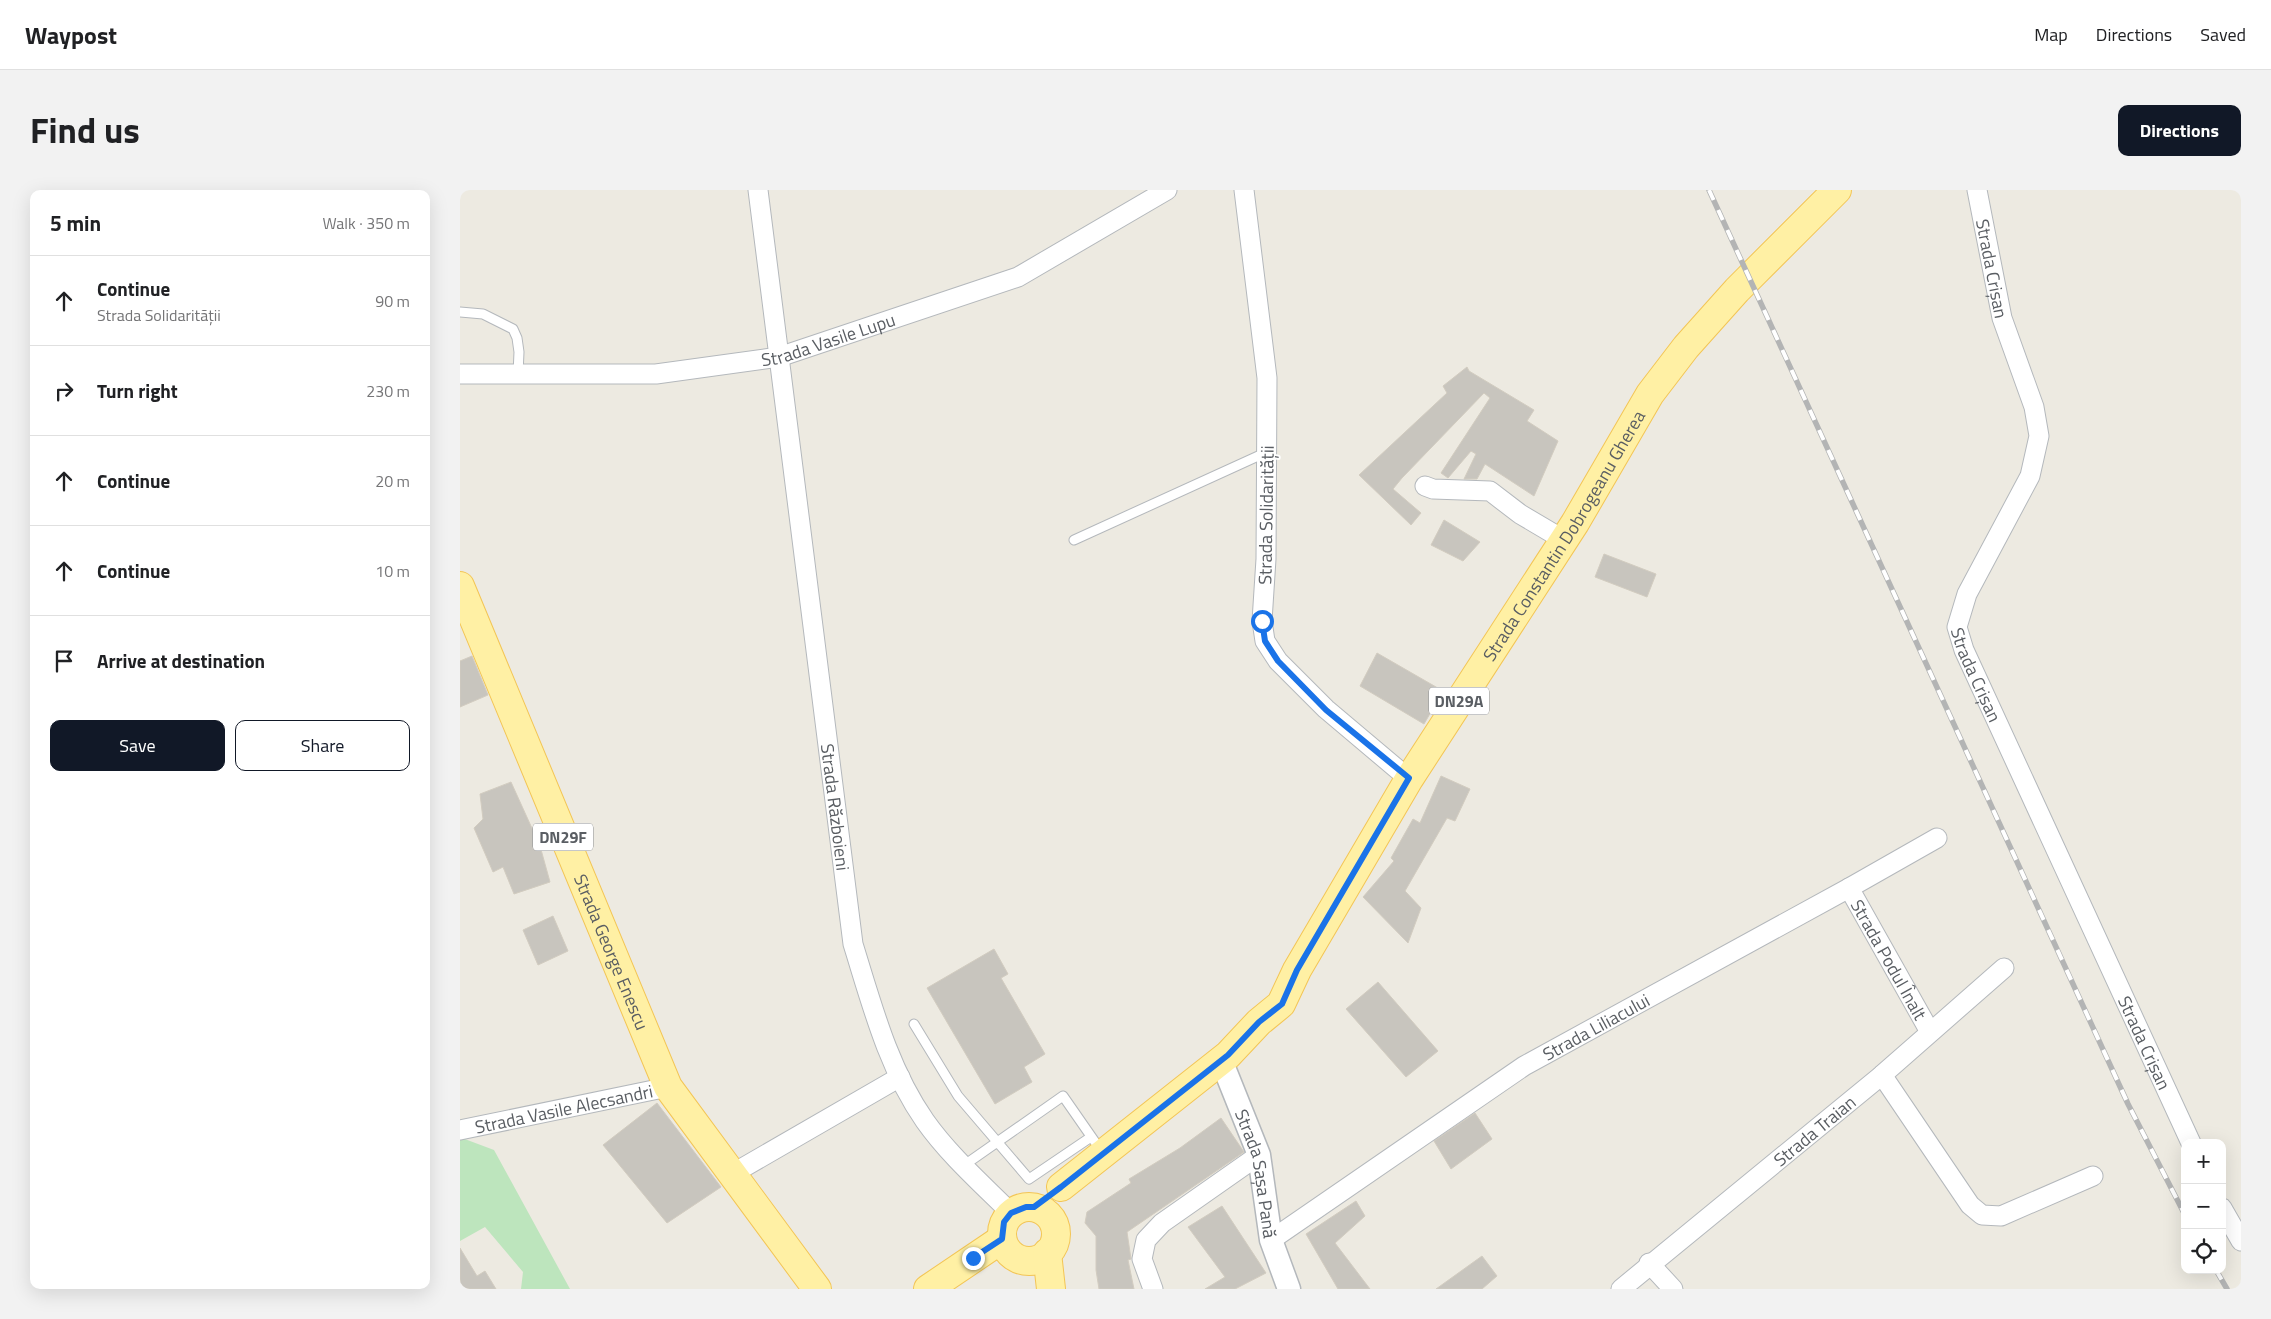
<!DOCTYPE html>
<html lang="en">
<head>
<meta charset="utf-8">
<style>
	body { margin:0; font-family:"Titillium Web",sans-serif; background:#f2f2f2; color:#202124 }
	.controls { position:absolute; right:15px; bottom:15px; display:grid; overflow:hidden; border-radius:10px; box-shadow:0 5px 20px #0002 }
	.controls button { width:45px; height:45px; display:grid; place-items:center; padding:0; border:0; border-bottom:1px solid #e0e0e0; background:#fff; color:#202124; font:25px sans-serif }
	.stop { position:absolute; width:15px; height:15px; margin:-11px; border:4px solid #1a73e8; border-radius:50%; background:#fff }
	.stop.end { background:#1a73e8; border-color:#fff; box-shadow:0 1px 5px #0008 }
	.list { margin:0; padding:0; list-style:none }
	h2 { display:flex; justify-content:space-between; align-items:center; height:65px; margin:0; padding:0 20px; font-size:21px }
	h2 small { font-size:16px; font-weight:400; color:#757577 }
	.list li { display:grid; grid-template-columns:32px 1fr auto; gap:15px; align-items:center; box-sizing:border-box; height:90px; padding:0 20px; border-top:1px solid #e0e0e0 }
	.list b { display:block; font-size:19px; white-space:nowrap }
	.list p { margin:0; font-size:16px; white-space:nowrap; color:#757577 }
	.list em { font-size:16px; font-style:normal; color:#757577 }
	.actions { display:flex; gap:10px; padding:15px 20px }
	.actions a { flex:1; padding:11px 0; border:1px solid #111827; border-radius:10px; text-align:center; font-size:18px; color:#111827 }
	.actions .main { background:#111827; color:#fff }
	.icon { flex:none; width:28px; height:28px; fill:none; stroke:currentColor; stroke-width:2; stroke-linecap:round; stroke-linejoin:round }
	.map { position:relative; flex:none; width:1781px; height:1099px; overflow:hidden; border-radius:10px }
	header { display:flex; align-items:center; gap:30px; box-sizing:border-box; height:70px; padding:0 25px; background:#fff; border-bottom:1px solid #e0e0e0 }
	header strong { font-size:24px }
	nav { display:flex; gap:28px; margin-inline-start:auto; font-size:18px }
	.intro { display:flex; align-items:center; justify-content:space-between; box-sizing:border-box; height:120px; padding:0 30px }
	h1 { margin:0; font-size:35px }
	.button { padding:12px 22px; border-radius:10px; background:#111827; color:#fff; font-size:18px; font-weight:700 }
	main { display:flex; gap:30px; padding:0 30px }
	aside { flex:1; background:#fff; border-radius:10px; box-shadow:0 5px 20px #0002 }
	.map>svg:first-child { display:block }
</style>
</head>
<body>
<header>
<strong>Waypost</strong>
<nav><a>Map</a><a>Directions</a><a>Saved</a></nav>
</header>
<div class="intro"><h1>Find us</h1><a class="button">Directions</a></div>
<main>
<aside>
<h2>5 min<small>Walk · 350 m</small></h2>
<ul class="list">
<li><svg class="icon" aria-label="ahead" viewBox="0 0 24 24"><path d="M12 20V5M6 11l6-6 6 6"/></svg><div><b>Continue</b><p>Strada Solidarității</p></div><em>90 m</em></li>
<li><svg class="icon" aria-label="right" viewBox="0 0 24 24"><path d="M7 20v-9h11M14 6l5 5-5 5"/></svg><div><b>Turn right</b></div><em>230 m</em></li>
<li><svg class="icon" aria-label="ahead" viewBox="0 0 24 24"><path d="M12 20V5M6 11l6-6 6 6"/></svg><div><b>Continue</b></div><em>20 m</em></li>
<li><svg class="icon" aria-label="ahead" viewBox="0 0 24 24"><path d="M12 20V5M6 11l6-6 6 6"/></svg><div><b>Continue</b></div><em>10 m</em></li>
<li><svg class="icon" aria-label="arrive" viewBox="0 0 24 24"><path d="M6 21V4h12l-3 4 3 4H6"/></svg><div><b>Arrive at destination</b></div></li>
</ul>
<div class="actions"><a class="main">Save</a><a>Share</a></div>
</aside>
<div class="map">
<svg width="1781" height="1099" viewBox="0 0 1781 1099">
	<rect width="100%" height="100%" fill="#edeae1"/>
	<!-- green -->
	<path fill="#bde5bd" d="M2,948L34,960L110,1099H61L63,1082L25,1037L0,1051V949Z"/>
	<!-- building -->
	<path fill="#c8c5be" stroke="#d2ccc0" d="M1007,177L1009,181L1074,220L1067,231L1098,251L1074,306L1025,274L1017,289H1004L1016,264L1011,261L988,288L981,283L1030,208L1024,203L942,288L933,299L961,323L951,335L899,285L987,203L983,196Z
		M984,330L1020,352L1003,371L971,355Z
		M1144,364L1196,384L1187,407L1135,387Z
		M917,463L983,501L964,534L900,496Z
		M12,466L28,505L0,517V471Z
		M981,586L1010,599L995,631L987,628L945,701L961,718L948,753L903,707L934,671L931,668L953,629L960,633Z
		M51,592L80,656L90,692L54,704L43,677L33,682L14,638L23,629L20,604Z
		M93,726L108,761L78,775L63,740Z
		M534,759L548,784L541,788L585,864L564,877L572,892L535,914L467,798Z
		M918,792L978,861L946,887L886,819Z
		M197,913L261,997L207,1033L143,955Z
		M1015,923L1032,949L991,979L974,951Z
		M761,928L784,962L667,1042L671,1069L668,1070L674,1099H639L636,1080V1046L625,1033L627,1022L671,993L669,989L720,958Z
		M896,1011L905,1026L875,1053L910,1099H878L846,1044Z
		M762,1016L806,1083L775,1099H745L765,1087L728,1037Z
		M0,1058L17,1086L25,1081L36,1099H0Z
		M1022,1066L1037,1086L1022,1099H976Z"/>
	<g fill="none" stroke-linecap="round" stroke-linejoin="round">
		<!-- service casing -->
		<g stroke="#b4b8bc" stroke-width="11">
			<path id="service" d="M0,122L23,124L53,139L57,148L59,162L58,184
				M614,350L807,262
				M454,834L498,906L569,989L631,947
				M503,976L603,906L635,952"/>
		</g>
		<!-- minor casing -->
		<g stroke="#b4b8bc" stroke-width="21">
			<g id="minor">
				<path id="s1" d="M298,0L393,754C412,815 428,878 465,931C489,965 522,994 551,1023"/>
				<path d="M784,0L807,188L806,369L802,431L805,451L818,471L866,519L949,589"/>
				<path id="s2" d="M1517,0L1542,128L1574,217L1579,246L1570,286L1507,404L1497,437L1504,460L1731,953"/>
				<path id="s3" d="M0,184H196L319,167L558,87L707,0"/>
				<path d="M965,296L973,299L1030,301L1060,324L1104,350"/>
				<path id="s4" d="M1389,698L1470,842"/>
				<path d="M1422,885L1510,1015L1522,1025L1541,1026L1633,986"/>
				<path id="s5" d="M0,940L208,897"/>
				<path d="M272,984L440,887"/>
				<path d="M1762,1018L1781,1051"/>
				<path id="s6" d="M811,1050L1064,876L1389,698L1477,648"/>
				<path d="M1189,1073L1213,1099"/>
				<path d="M693,1099L682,1069L686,1050L702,1033L799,965"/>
				<path id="s7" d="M1161,1099L1422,885L1544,778"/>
			</g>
		</g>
		<!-- tertiary casing -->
		<g stroke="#b4b8bc" stroke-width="25">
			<g id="tertiary">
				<path id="s8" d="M761,870L799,965L811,1050L829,1099"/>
			</g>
		</g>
		<!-- primary casing -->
		<g stroke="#f3c555" stroke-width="30">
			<g id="primary">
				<path id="s9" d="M0,396L208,897L357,1099"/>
				<path id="s10" d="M601,997L768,865L799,832L821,814L837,780L949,589L1115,333L1190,204L1226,157L1277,100L1377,0"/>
				<circle cx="569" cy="1044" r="27"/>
				<path d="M587,1063L591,1099"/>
				<path d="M468,1099L542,1049"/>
			</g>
		</g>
		<!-- service -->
		<use href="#service" stroke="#fff" stroke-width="9"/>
		<!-- minor -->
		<use href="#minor" stroke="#fff" stroke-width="19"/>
		<!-- tertiary -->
		<use href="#tertiary" stroke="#fff" stroke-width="22"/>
		<!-- primary -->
		<use href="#primary" stroke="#fff0a4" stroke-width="28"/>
		<!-- rail casing -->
		<g stroke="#b3b4b4" stroke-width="5.5">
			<path id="rail" d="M1249,0L1668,914L1725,1025
				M1756,1080L1767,1099"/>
		</g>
		<!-- rail -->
		<use href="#rail" stroke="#fff" stroke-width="4" stroke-dasharray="11" stroke-linecap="butt"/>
	</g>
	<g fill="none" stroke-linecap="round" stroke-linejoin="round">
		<!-- route -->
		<path stroke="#1a73e8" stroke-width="6" d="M513,1068L542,1049L544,1032L551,1023L566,1017H574L601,997L768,865L799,832L822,814L837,780L949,588L866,520L818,471L805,451L802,431"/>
	</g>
	<g text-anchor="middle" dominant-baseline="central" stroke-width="4" stroke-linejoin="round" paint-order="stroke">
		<!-- shield labels -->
		<g fill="#fff" stroke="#8c8e92" stroke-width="1">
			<rect x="969" y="497.5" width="60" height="27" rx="4"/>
			<rect x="73" y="633.5" width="60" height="27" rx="4"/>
		</g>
		<g font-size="16" font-weight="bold" fill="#5a5e63">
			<text x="999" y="511">DN29A</text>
			<text x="103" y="647">DN29F</text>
		</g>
		<!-- street labels -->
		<g font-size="18" fill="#5a5e63" stroke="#fff">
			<text stroke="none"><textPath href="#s2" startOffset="80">Strada Crișan</textPath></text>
			<text stroke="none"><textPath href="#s3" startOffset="372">Strada Vasile Lupu</textPath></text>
			<text transform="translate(806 325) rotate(-89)">Strada Solidarității</text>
			<text stroke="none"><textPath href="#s10" startOffset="834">Strada Constantin Dobrogeanu Gherea</textPath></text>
			<text stroke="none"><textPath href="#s2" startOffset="515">Strada Crișan</textPath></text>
			<text stroke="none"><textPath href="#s1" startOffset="622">Strada Războieni</textPath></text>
			<text stroke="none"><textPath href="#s9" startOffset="396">Strada George Enescu</textPath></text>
			<text stroke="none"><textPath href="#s4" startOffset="82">Strada Podul Înalt</textPath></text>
			<text stroke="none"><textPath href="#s6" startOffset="389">Strada Liliacului</textPath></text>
			<text stroke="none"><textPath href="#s2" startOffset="920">Strada Crișan</textPath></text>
			<text stroke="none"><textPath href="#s5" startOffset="106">Strada Vasile Alecsandri</textPath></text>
			<text stroke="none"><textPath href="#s7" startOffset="250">Strada Traian</textPath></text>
			<text stroke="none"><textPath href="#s8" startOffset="120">Strada Sașa Pană</textPath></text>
		</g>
	</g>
</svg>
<div class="controls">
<button>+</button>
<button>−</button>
<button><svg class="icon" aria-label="locate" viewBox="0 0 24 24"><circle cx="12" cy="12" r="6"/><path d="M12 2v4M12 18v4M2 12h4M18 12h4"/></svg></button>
</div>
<div class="stop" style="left:802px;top:431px"></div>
<div class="stop end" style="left:513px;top:1068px"></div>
</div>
</main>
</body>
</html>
